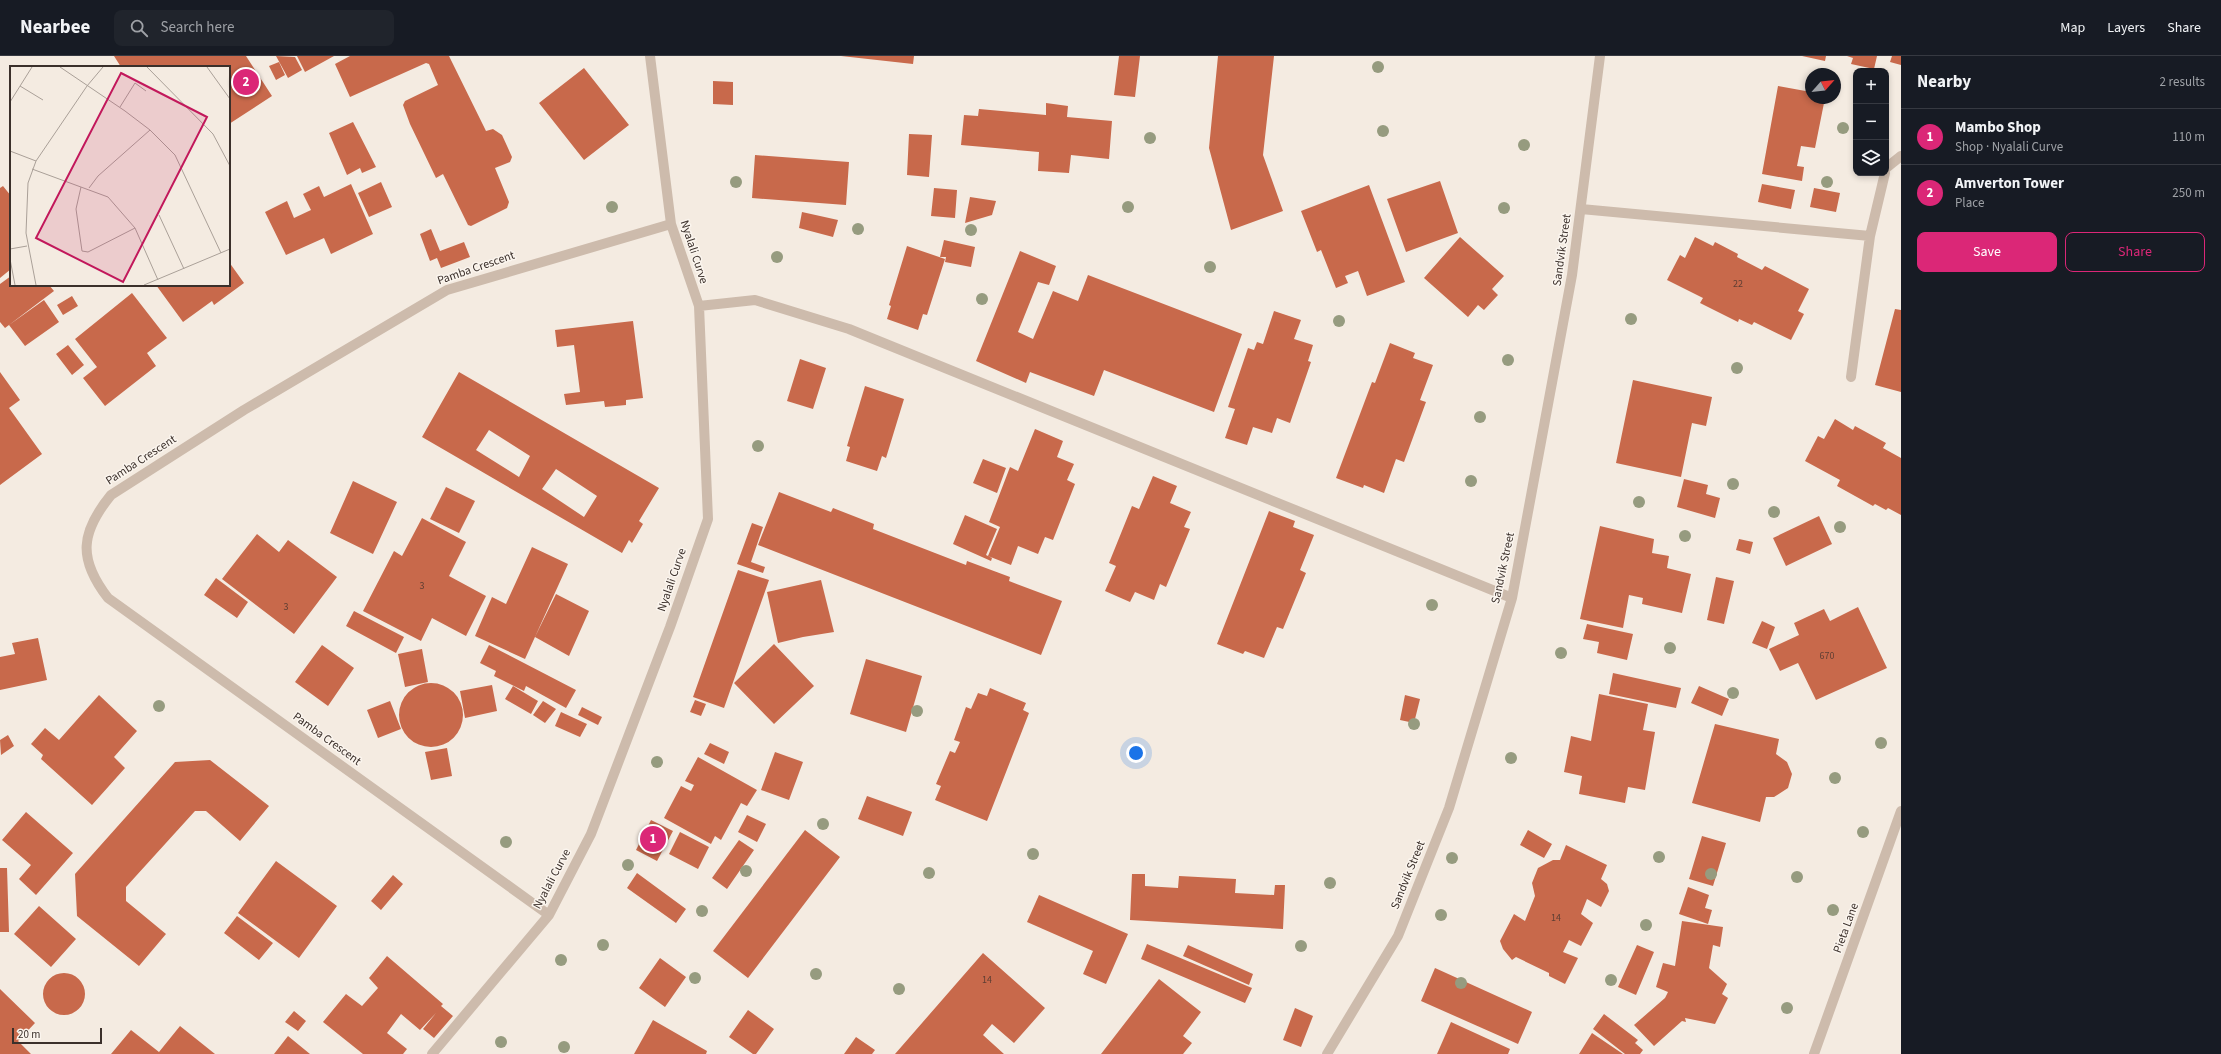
<!DOCTYPE html>
<html lang="en">
<head>
<meta charset="utf-8">
<style>
	body { margin:0; font-family:"Source Sans 3",sans-serif; background:#20242c; color:#f1f3f6 }
	.controls { position:absolute; right:12px; top:12px; display:grid; overflow:hidden; border-radius:8px; box-shadow:0 2px 6px #0003 }
	.controls button { width:36px; height:36px; display:grid; place-items:center; padding:0; border:0; border-bottom:1px solid #363941; background:#171b24; color:#f1f3f6; font:20px sans-serif }
	.compass { position:absolute; left:1805px; top:12px; width:36px; height:36px; border-radius:50%; background:#171b24; box-shadow:0 2px 6px #0003; rotate:63deg }
	.scale { position:absolute; left:12px; bottom:10px; width:90px; box-sizing:border-box; padding-left:4px; border:2px solid #3b302b; border-top:0; font-size:11px; line-height:14px; white-space:nowrap; color:#3b302b; -webkit-text-stroke:3px #fbf5ee; paint-order:stroke }
	.you { position:absolute; left:1136px; top:697px; width:14px; height:14px; margin:-10px; border:3px solid #fff; border-radius:50%; background:#1a73e8; box-shadow:0 0 0 6px #1a73e833 }
	.badge { display:grid; place-items:center; width:26px; height:26px; border-radius:50%; background:#db2777; color:#fff; font-size:13px; font-weight:700 }
	.pin { position:absolute; translate:-50% -50%; border:2px solid #fff; box-shadow:0 1px 4px #0006 }
	.list { margin:0; padding:0; list-style:none }
	h2 { display:flex; justify-content:space-between; align-items:center; height:52px; margin:0; padding:0 16px; font-size:17px }
	h2 small { font-size:13px; font-weight:400; color:#9ea1a6 }
	.list li { display:grid; grid-template-columns:26px 1fr auto; gap:12px; align-items:center; box-sizing:border-box; height:56px; padding:0 16px; border-top:1px solid #363941 }
	.list b { display:block; font-size:15px; white-space:nowrap }
	.list p { margin:0; font-size:13px; white-space:nowrap; color:#9ea1a6 }
	.list em { font-size:13px; font-style:normal; color:#9ea1a6 }
	.actions { display:flex; gap:8px; padding:12px 16px }
	.actions a { flex:1; padding:9px 0; border:1px solid #db2777; border-radius:8px; text-align:center; font-size:14px; color:#db2777 }
	.actions .main { background:#db2777; color:#fff }
	.icon { flex:none; width:22px; height:22px; fill:none; stroke:currentColor; stroke-width:2; stroke-linecap:round; stroke-linejoin:round }
	.map { position:relative; flex:none; width:1901px; height:998px; overflow:hidden }
	header { display:flex; align-items:center; gap:24px; box-sizing:border-box; height:56px; padding:0 20px; background:#171b24; border-bottom:1px solid #363941 }
	header strong { font-size:19px }
	nav { display:flex; gap:22px; margin-inline-start:auto; font-size:14px }
	.search { width:280px; height:36px; background:#20242c; display:flex; align-items:center; gap:10px; box-sizing:border-box; padding:0 14px; border-radius:8px; color:#9ea1a6; font-size:15px }
	main { display:flex }
	aside { flex:1; background:#171b24 }
	.map>svg:first-child { display:block }
</style>
</head>
<body>
<header>
<strong>Nearbee</strong>
<div class="search"><svg class="icon" aria-label="search" viewBox="0 0 24 24"><circle cx="10" cy="10" r="6"/><path d="M15 15l6 6"/></svg>Search here</div>
<nav><a>Map</a><a>Layers</a><a>Share</a></nav>
</header>
<main>
<div class="map">
<svg width="1901" height="998" viewBox="0 0 1901 998">
	<rect width="100%" height="100%" fill="#f4ebe1"/>
	<!-- building -->
	<path fill="#c8694b" fill-rule="evenodd" d="M114,0H246L272,40L229,68V11H121Z
		M276,0L295,1L302,14L288,22Z
		M297,0H334L305,16Z
		M350,0H449L486,75L493,73L502,79L512,101L510,106L495,112L509,146L507,152L471,170L468,169L443,118L436,122L410,68L403,49L405,45L438,29L429,8L426,7L350,41L335,8Z
		M841,0H914L913,8Z
		M1119,0H1140L1135,41L1114,39Z
		M1218,0H1274L1263,99L1283,155L1231,174L1209,92Z
		M1802,0H1826L1825,5Z
		M1847,0H1877L1874,13L1851,8L1853,2Z
		M1892,0H1901V9L1890,6Z
		M279,6L285,19L276,24L269,10Z
		M584,12L629,69L584,104L539,47Z
		M713,25L733,26V49L713,48Z
		M1778,30L1811,36V42H1825L1815,92L1801,90L1797,110L1804,111L1802,125L1762,118Z
		M1046,47L1068,50L1067,61L1112,65L1109,103L1071,99L1069,117L1038,115L1039,96L961,89L964,59L978,60L979,53L1046,59Z
		M353,66L376,111L362,117L360,112L347,119L329,77Z
		M909,78L932,79L929,121L907,119Z
		M755,99L849,106L846,149L752,142Z
		M1440,125L1458,177L1406,196L1387,143Z
		M381,126L392,151L369,161L358,137Z
		M351,128L373,178L331,198L324,182L286,199L265,156L287,145L294,162L311,154L303,138L319,130L324,141Z
		M1762,128L1795,134L1791,153L1758,146Z
		M1369,129L1405,226L1367,240L1358,215L1345,220L1348,227L1336,232L1321,194L1317,196L1301,155Z
		M3,130L11,140V213L0,222V132Z
		M934,132L957,134L955,162L931,160Z
		M1814,132L1840,137L1836,156L1810,151Z
		M970,141L996,145L992,159L965,167Z
		M802,156L838,164L833,181L799,172Z
		M431,173L440,195L464,186L470,201L441,212L437,202L430,205L420,178Z
		M1460,181L1504,220L1492,233L1498,239L1484,254L1478,249L1468,261L1424,222Z
		M1695,181L1713,190L1715,186L1738,198L1737,201L1762,214L1765,210L1809,233L1798,255L1804,258L1791,284L1754,266L1752,269L1739,263L1738,266L1700,247L1703,242L1667,224L1680,199L1685,202Z
		M944,184L975,191L971,211L945,206L946,201H940Z
		M907,190L945,203L927,259L923,258L918,274L887,263L891,250L889,249Z
		M1020,195L1056,210L1049,229L1038,226L1018,276L1033,283L1053,235L1078,245L1088,219L1242,278L1214,356L1104,314L1094,340L1030,316L1026,327L976,305Z
		M229,206L244,227L214,249L212,245L183,266L156,229H229Z
		M11,220V229H49L54,235L5,272L0,266V228Z
		M132,237L167,282L147,297L156,310L105,350L83,322L97,311L75,283Z
		M72,240L78,250L63,259L57,249Z
		M44,244L59,266L25,290L9,269Z
		M1895,253L1901,254V336L1875,329Z
		M1274,255L1301,264L1294,283L1313,289L1308,305L1311,306L1290,367L1277,362L1272,377L1253,371L1247,389L1225,382L1235,353L1228,351L1248,292L1254,294L1257,286L1263,288Z
		M633,265L643,342L626,344V349L605,351L604,345L566,349L564,338L580,336L574,289L557,291L555,274Z
		M1390,287L1415,297L1413,302L1433,309L1420,344L1426,346L1404,406L1396,403L1384,437L1364,429L1363,432L1336,422L1372,326L1375,327Z
		M68,289L84,309L72,319L56,298Z
		M800,303L826,312L813,353L787,345Z
		M0,316L20,344L9,352L42,398L0,429Z
		M459,316L659,432L639,465L643,468L632,487L629,484L622,497L422,381ZM489,374L530,400L519,421L476,394ZM556,413L597,440L584,461L542,433Z
		M1633,324L1712,341L1706,370L1692,367L1681,421L1616,407Z
		M865,330L904,343L886,402L882,400L877,415L846,405L850,391L847,390Z
		M1835,363L1853,374L1855,370L1886,387L1883,392L1901,402V459L1888,452L1886,454L1875,448L1873,450L1837,430L1840,424L1805,405L1818,380L1824,383Z
		M1035,373L1063,385L1057,401L1074,408L1067,424L1075,428L1053,484L1045,481L1038,498L1018,490L1011,509L988,500L1000,471L989,466L1010,411L1018,415Z
		M983,403L1006,412L997,437L973,427Z
		M1153,420L1177,430L1170,447L1191,456L1184,471L1190,473L1166,531L1160,528L1154,544L1135,536L1130,546L1105,535L1116,510L1109,507L1132,450L1139,453Z
		M1684,423L1708,429L1706,438L1720,442L1715,462L1677,451Z
		M353,425L397,446L373,498L330,477Z
		M446,431L475,445L459,477L430,463Z
		M779,436L831,456L833,452L874,468L873,473L966,509L967,505L1010,521L1009,525L1062,545L1041,599L758,489Z
		M1269,455L1295,465L1293,471L1314,479L1300,514L1306,517L1283,573L1277,571L1264,602L1245,595L1243,598L1217,588Z
		M965,459L997,473L986,499L984,498L992,502L991,505L953,488Z
		M1819,460L1832,488L1786,510L1773,482Z
		M422,462L466,486L449,520L486,540L466,580L432,562L421,585L363,555L394,495L402,500Z
		M752,467L763,471L751,506L765,511L763,517L737,508Z
		M1600,470L1654,483L1652,497L1669,500L1667,512L1691,518L1682,557L1642,548L1643,542L1629,539L1623,572L1580,563Z
		M257,478L279,496L288,484L337,521L294,578L222,523Z
		M1739,483L1753,486L1750,498L1736,494Z
		M532,491L568,508L525,603L475,580L492,541L506,548Z
		M738,514L769,524L724,652L693,641Z
		M1716,521L1734,525L1724,568L1707,564Z
		M216,522L248,546L237,562L204,539Z
		M821,524L834,576L803,581L778,587L767,536Z
		M556,538L589,555L569,600L535,581Z
		M1858,551L1887,612L1816,644L1798,607L1780,615L1769,593L1799,579L1794,567L1824,553L1830,565Z
		M354,555L404,581L396,597L346,570Z
		M1762,565L1775,571L1767,593L1752,587Z
		M1587,568L1633,578L1627,604L1597,597L1599,586L1583,583Z
		M38,582L47,624L0,634V601L15,598L12,587Z
		M774,588L814,630L774,668L734,627Z
		M322,589L354,612L328,650L295,626Z
		M489,589L576,634L566,652L526,630L524,635L494,620L496,615L480,607Z
		M422,593L428,626L405,631L398,598Z
		M866,603L922,620L906,676L850,658Z
		M1613,617L1681,632L1676,652L1609,638Z
		M399 659a32 32 0 1 1 64 0a32 32 0 1 1-64 0Z
		M492,629L497,655L465,662L460,635Z
		M513,630L538,645L531,658L505,643Z
		M1699,630L1729,643L1722,660L1691,647Z
		M990,632L1026,647L1023,654L1029,657L987,765L935,744L941,730L936,728L950,695L955,697L960,686L954,684L966,651L971,653L978,637L987,640Z
		M1599,638L1648,648L1643,674L1655,676L1645,734L1628,731L1625,747L1579,738L1582,720L1564,716L1571,680L1591,685Z
		M99,639L137,675L114,701L125,712L92,749L41,703L43,699L31,688L45,672L59,684Z
		M1405,639L1420,643L1414,667L1400,664Z
		M695,644L706,648L701,660L690,656Z
		M390,645L401,673L378,682L367,654Z
		M543,645L556,653L545,667L533,659Z
		M582,651L602,661L598,669L578,659Z
		M561,656L587,668L580,681L555,670Z
		M1715,668L1779,683L1776,698L1787,706L1792,718L1788,732L1774,741H1766L1760,766L1692,747Z
		M8,679L14,690L1,699L0,684Z
		M710,687L729,696L724,708L704,698Z
		M447,692L452,720L431,724L425,696Z
		M775,696L803,706L789,744L761,734Z
		M698,701L757,734L747,750L741,747L721,784L715,780L711,788L664,762L681,730L691,735L694,729L685,725Z
		M210,704L269,750L240,785L206,755H195L126,831V845L166,878L139,910L77,860L75,818L175,706Z
		M867,740L912,756L903,780L858,763Z
		M26,756L73,797L36,839L19,823L31,809L2,784Z
		M747,759L766,768L757,786L738,776Z
		M651,764L673,775L657,805L636,794Z
		M805,774L840,801L748,922L713,895Z
		M1528,774L1552,788L1544,802L1520,789Z
		M680,776L709,791L698,813L669,798Z
		M1702,780L1726,787L1713,830L1689,823Z
		M739,784L754,794L727,833L712,822Z
		M1566,789L1607,809L1601,823L1607,828L1609,835L1601,851L1587,843L1581,858L1593,867L1581,890L1569,884L1563,896L1578,902L1565,928L1549,920V917L1516,901L1512,904L1503,893L1500,885L1514,858L1525,865L1535,840L1532,827L1538,812L1553,804H1560Z
		M276,805L337,850L299,902L238,857Z
		M0,812H7L9,876H0Z
		M637,817L686,853L676,867L627,832Z
		M1132,818H1145V830L1178,832L1179,820L1236,823L1235,837L1274,839L1275,829H1285L1283,873L1130,864Z
		M393,819L403,828L381,854L371,845Z
		M1688,831L1709,839L1705,852L1712,854L1708,868L1679,858Z
		M1039,839L1128,878L1106,928L1083,918L1093,895L1027,866Z
		M39,850L76,883L51,911L14,878Z
		M237,860L273,887L259,904L224,877Z
		M1682,865L1723,871L1720,891L1713,889L1709,912L1727,928L1722,938L1728,942L1715,968L1685,962L1686,966L1682,965L1654,990L1634,969L1665,942L1668,936L1656,931L1663,907L1675,910Z
		M1147,888L1252,932L1245,947L1141,903Z
		M1188,889L1253,918L1249,929L1183,900Z
		M1637,889L1654,896L1636,939L1618,931Z
		M983,897L1045,952L1014,987L992,968L983,979L1004,998H895Z
		M387,900L443,948L441,950L453,960L434,982L423,973L436,957L420,974L401,958L387,977L407,993L403,998H363L323,966L346,938L362,950L378,932L369,922Z
		M660,902L686,921L665,951L639,932Z
		M1435,912L1532,956L1518,988L1421,945Z
		M43 938a21 21 0 1 1 42 0a21 21 0 1 1-42 0Z
		M1159,923L1201,956L1183,980L1192,987L1183,998H1101Z
		M0,933L35,967L18,985L31,998H0Z
		M1295,952L1313,960L1301,991L1283,984Z
		M748,954L774,973L756,998H753L729,981Z
		M294,955L306,965L298,975L285,966Z
		M1604,958L1638,984L1635,987L1643,994L1640,998H1625L1593,973Z
		M653,964L707,995L706,998H634Z
		M1451,966L1510,993L1508,998H1437Z
		M180,970L215,998H111L131,974L159,996Z
		M1592,977L1623,998H1579Z
		M288,980L310,998H274Z
		M856,981L875,994L872,998H844Z"/>
	<g fill="none" stroke-linecap="round" stroke-linejoin="round">
		<!-- minor -->
		<path stroke="#cdbbac" stroke-width="10" d="M1886,112L1901,100
			M1581,153L1870,180L1851,321
			M1870,180L1885,117
			M699,250L755,244L849,273L1512,542
			M549,859L108,542C78,503 80,477 111,439L244,354L447,234L671,168
			M432,998L549,859L591,778L670,571L708,463L699,250L671,168L650,0
			M1327,998L1398,880L1449,752L1512,542L1572,219L1600,0
			M1814,998L1901,755"/>
	</g>
	<!-- trees -->
	<g fill="#969b7f">
		<circle cx="1378" cy="11" r="6"/>
		<circle cx="1843" cy="72" r="6"/>
		<circle cx="1383" cy="75" r="6"/>
		<circle cx="1150" cy="82" r="6"/>
		<circle cx="1524" cy="89" r="6"/>
		<circle cx="736" cy="126" r="6"/>
		<circle cx="1827" cy="126" r="6"/>
		<circle cx="612" cy="151" r="6"/>
		<circle cx="1128" cy="151" r="6"/>
		<circle cx="1504" cy="152" r="6"/>
		<circle cx="858" cy="173" r="6"/>
		<circle cx="971" cy="174" r="6"/>
		<circle cx="777" cy="201" r="6"/>
		<circle cx="1210" cy="211" r="6"/>
		<circle cx="982" cy="243" r="6"/>
		<circle cx="1631" cy="263" r="6"/>
		<circle cx="1339" cy="265" r="6"/>
		<circle cx="1508" cy="304" r="6"/>
		<circle cx="1737" cy="312" r="6"/>
		<circle cx="1480" cy="361" r="6"/>
		<circle cx="758" cy="390" r="6"/>
		<circle cx="1471" cy="425" r="6"/>
		<circle cx="1733" cy="428" r="6"/>
		<circle cx="1639" cy="446" r="6"/>
		<circle cx="1774" cy="456" r="6"/>
		<circle cx="1840" cy="471" r="6"/>
		<circle cx="1685" cy="480" r="6"/>
		<circle cx="1432" cy="549" r="6"/>
		<circle cx="1670" cy="592" r="6"/>
		<circle cx="1561" cy="597" r="6"/>
		<circle cx="1733" cy="637" r="6"/>
		<circle cx="159" cy="650" r="6"/>
		<circle cx="917" cy="655" r="6"/>
		<circle cx="1414" cy="668" r="6"/>
		<circle cx="1881" cy="687" r="6"/>
		<circle cx="1511" cy="702" r="6"/>
		<circle cx="657" cy="706" r="6"/>
		<circle cx="1835" cy="722" r="6"/>
		<circle cx="823" cy="768" r="6"/>
		<circle cx="1863" cy="776" r="6"/>
		<circle cx="506" cy="786" r="6"/>
		<circle cx="1033" cy="798" r="6"/>
		<circle cx="1659" cy="801" r="6"/>
		<circle cx="1452" cy="802" r="6"/>
		<circle cx="628" cy="809" r="6"/>
		<circle cx="746" cy="815" r="6"/>
		<circle cx="929" cy="817" r="6"/>
		<circle cx="1711" cy="818" r="6"/>
		<circle cx="1797" cy="821" r="6"/>
		<circle cx="1330" cy="827" r="6"/>
		<circle cx="1833" cy="854" r="6"/>
		<circle cx="702" cy="855" r="6"/>
		<circle cx="1441" cy="859" r="6"/>
		<circle cx="1646" cy="869" r="6"/>
		<circle cx="603" cy="889" r="6"/>
		<circle cx="1301" cy="890" r="6"/>
		<circle cx="561" cy="904" r="6"/>
		<circle cx="816" cy="918" r="6"/>
		<circle cx="695" cy="922" r="6"/>
		<circle cx="1611" cy="924" r="6"/>
		<circle cx="1461" cy="927" r="6"/>
		<circle cx="899" cy="933" r="6"/>
		<circle cx="1787" cy="952" r="6"/>
		<circle cx="501" cy="986" r="6"/>
		<circle cx="564" cy="991" r="6"/>
	</g>
	<g text-anchor="middle" dominant-baseline="central" stroke-width="3" stroke-linejoin="round" paint-order="stroke">
		<!-- number labels -->
		<g font-size="10" fill="#5e3e33">
			<text x="1738" y="228">22</text>
			<text x="422" y="530">3</text>
			<text x="286" y="551">3</text>
			<text x="1827" y="600">670</text>
			<text x="1556" y="862">14</text>
			<text x="987" y="924">14</text>
		</g>
		<!-- street labels -->
		<g font-size="12" fill="#3b302b" stroke="#fbf5ee">
			<text transform="translate(1562 194) rotate(-82)">Sandvik Street</text>
			<text transform="translate(694 196) rotate(72)">Nyalali Curve</text>
			<text transform="translate(476 212) rotate(-19)">Pamba Crescent</text>
			<text transform="translate(141 404) rotate(-33)">Pamba Crescent</text>
			<text transform="translate(1503 512) rotate(-78)">Sandvik Street</text>
			<text transform="translate(672 524) rotate(-71)">Nyalali Curve</text>
			<text transform="translate(327 683) rotate(36)">Pamba Crescent</text>
			<text transform="translate(1408 819) rotate(-68)">Sandvik Street</text>
			<text transform="translate(552 823) rotate(-62)">Nyalali Curve</text>
			<text transform="translate(1846 872) rotate(-70)">Pieta Lane</text>
		</g>
	</g>
	<!-- overview -->
	<g transform="translate(10 10)">
		<rect width="220" height="220" fill="#f4ebe1"/>
		<path fill="none" stroke="#aaa098" stroke-width="1" d="M50,1L115,45L140,64L165,89L211,187M137,1L203,68L220,100M197,1L220,33M10,20L33,34M0,36L22,1M110,41L125,17L136,25M0,85L26,95M22,103L98,131L125,162L148,214M71,121L66,143L72,185L78,186L125,162M79,122L88,110L140,64M149,149L174,203M0,183L17,180M0,193L5,219M26,219L16,167L18,117L26,95L77,20L93,1M134,219L220,183"/>
		<path fill="#c2185b" fill-opacity="0.15" stroke="#c2185b" stroke-width="2" d="M111,7L197,51L113,216L26,172Z"/>
		<rect width="220" height="220" fill="none" stroke="#3b302b" stroke-width="2"/>
	</g>
</svg>
<div class="controls">
<button>+</button>
<button>−</button>
<button><svg class="icon" aria-label="layers" viewBox="0 0 24 24"><path d="M12 4l9 5-9 5-9-5zM3 14l9 5 9-5"/></svg></button>
</div>
<svg class="compass" viewBox="-18 -18 36 36"><path d="M0-13l5 13h-10z" fill="#e53935"/><path d="M0 13l5-13h-10z" fill="#9ea1a6"/></svg>
<div class="scale">20 m</div>
<div class="you"></div>
<div class="pin badge" style="left:653px;top:783px">1</div>
<div class="pin badge" style="left:246px;top:26px">2</div>
</div>
<aside>
<h2>Nearby<small>2 results</small></h2>
<ul class="list">
<li><span class="badge">1</span><div><b>Mambo Shop</b><p>Shop · Nyalali Curve</p></div><em>110 m</em></li>
<li><span class="badge">2</span><div><b>Amverton Tower</b><p>Place</p></div><em>250 m</em></li>
</ul>
<div class="actions"><a class="main">Save</a><a>Share</a></div>
</aside>
</main>
</body>
</html>
